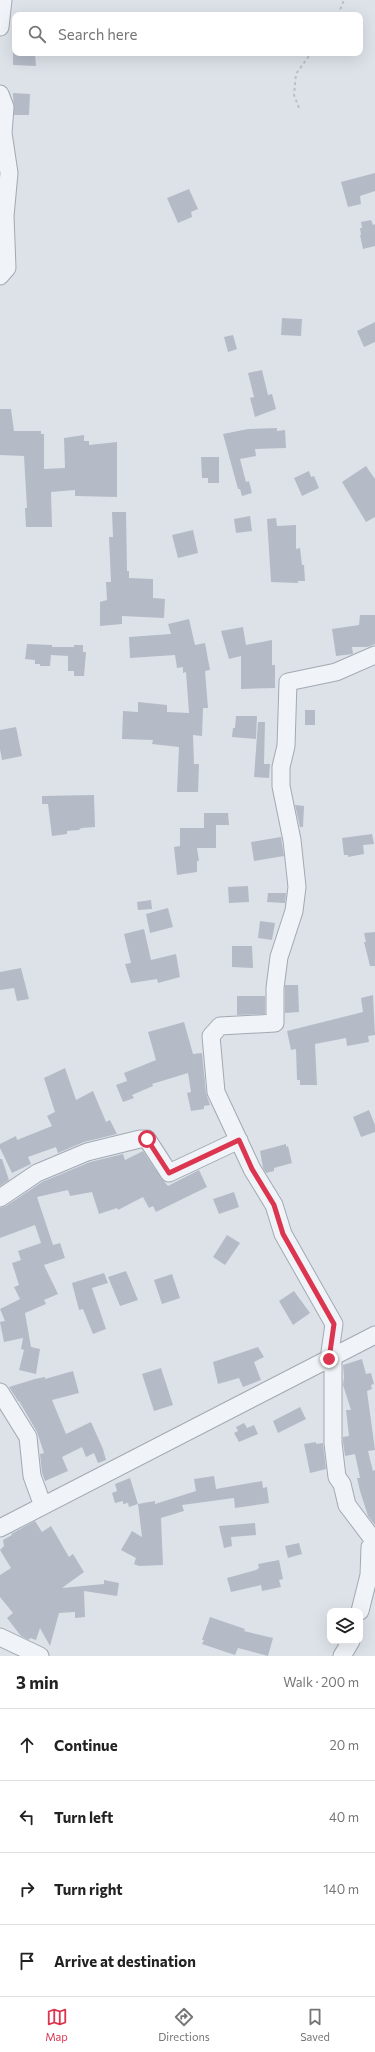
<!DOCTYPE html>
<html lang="en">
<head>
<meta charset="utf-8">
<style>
	body { margin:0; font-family:Commissioner,sans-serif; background:#f6f6f6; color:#222 }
	.controls { position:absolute; right:12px; bottom:12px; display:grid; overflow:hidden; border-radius:8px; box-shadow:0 4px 16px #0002 }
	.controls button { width:36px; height:36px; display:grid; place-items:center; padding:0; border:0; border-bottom:1px solid #e0e0e0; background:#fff; color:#222; font:20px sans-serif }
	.stop { position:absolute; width:12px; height:12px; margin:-9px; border:3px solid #db3550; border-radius:50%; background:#fff }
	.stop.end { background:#db3550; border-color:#fff; box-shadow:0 1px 4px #0008 }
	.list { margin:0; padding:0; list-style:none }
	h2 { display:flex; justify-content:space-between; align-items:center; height:52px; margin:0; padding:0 16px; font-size:17px }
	h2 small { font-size:13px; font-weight:400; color:#767676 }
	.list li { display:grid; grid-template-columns:26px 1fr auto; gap:12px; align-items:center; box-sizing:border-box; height:72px; padding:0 16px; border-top:1px solid #e0e0e0 }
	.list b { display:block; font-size:15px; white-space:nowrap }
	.list em { font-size:13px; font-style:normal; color:#767676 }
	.icon { flex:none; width:22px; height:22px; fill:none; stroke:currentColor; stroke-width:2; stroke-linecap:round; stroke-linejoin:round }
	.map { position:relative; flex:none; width:375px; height:1656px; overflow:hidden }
	.search { position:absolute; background:#fff; box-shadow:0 4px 16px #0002; left:12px; right:12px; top:12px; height:44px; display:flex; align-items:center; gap:10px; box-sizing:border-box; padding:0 14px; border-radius:8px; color:#767676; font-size:15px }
	.sheet { height:340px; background:#fff }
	nav { display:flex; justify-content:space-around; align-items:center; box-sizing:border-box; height:56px; border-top:1px solid #e0e0e0; background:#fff; font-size:11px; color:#767676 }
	nav a { display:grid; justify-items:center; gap:2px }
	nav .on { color:#db3550 }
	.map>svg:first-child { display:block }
</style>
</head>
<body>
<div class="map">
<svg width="375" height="1656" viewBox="0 0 375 1656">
	<rect width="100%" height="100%" fill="#dde2e9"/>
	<!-- building -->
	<path fill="#b4bbc6" d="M13,53H35L36,66L13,65Z
		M13,93L30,94L29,115H14Z
		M375,173V191L360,196L361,204L348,207L341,182Z
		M189,189L198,209L191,212L192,217L178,223L167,198Z
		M371,220L373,225L375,224V246L363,249L360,235H361L360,228H362L361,222Z
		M282,318L302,319L301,336L281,335Z
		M375,322V342L364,347L357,331Z
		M233,335L237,349L228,352L224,337Z
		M262,370L268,395L272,394L276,409L255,417L250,398L254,397L248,373Z
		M0,409H11L14,431H41V434H44V469L65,468L64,438L84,435V441H89V445L117,442V497L75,496V490L51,492L52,527H26L25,508H27L24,456L0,455Z
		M277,428V431L285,430L286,448L255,449L256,456L240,459L246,482L249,481L252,493L242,496L240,489H238L223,434L248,429Z
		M201,457H219V483H208V478H202Z
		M366,466L375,479V517L366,522L342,482Z
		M309,471L311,477L314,476L319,488L302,496L294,478Z
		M112,512H126L127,571H129V578L153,579V598L165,599L164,618L122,616V624L100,626V602L107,600L106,582H111L109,537H113Z
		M250,516L252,531L236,533L234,519Z
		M276,518L277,526L296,525V549L300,548L302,565H304L305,581H298V583L271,582L267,519Z
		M193,530L198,553L178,558L172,535Z
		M360,615H375V644L368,647H352L353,654L336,656L332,629L359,625Z
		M189,619L195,645L205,643L210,670L205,671L208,708H203L202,736L193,735L194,764H199L198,792H177L179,747L152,744L153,740L122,739L123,711L138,712V702L167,705V712L189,713L186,672L183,673V667L177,668L175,655L130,658L129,637L171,634L168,624Z
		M243,627L246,645L272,640V665H275V688L241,689V656L229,659L221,631Z
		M27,644L52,645V647H74V645H83V652H86L84,676H74V671H68V656L51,655L50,666H40V664H35V660L25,659Z
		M305,710H315V725H305Z
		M236,716H257L256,739L232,737L233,728H235Z
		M258,722H265L264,764H270L269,778L254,777Z
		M16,727L22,756L2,760L0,749V730Z
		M94,795L95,827L82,828L79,829L80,830L67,831V834L52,836L48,804H42V796Z
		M295,805L304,806L303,827H300Z
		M204,813H228L229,825H216V848H197L199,861H197V872L177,875L174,847L180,846V828H204Z
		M372,834L374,844L363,845L364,854L348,857V855H344L342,838Z
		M281,837L284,856L254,861L251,842Z
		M248,886L249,902L229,903L228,887Z
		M268,893H286L285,903L267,902Z
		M151,900L152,909L138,910L137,902Z
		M168,908L173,927L150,933L146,914Z
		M260,921L275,923L272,940L258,938Z
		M144,929L151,960L176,954L180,977L158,983L157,979L131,983L125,964L131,963L124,934Z
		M375,932V966H370L364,942H366L364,933Z
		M232,946H252L253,968L232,967Z
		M21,968L29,999L17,1001L14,988L0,990V972Z
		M285,985H298L299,1012L285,1013Z
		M373,995L375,1035L368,1036L369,1042L347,1046L346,1038L315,1044L317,1085H300V1080H297L296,1049L291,1050L287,1031L363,1012L361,998Z
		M237,996H265V1014L237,1015Z
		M184,1022L193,1054L202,1053L206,1093L210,1105L204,1106V1109L191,1111L187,1093L191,1092L188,1073L152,1084L153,1086L132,1095L134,1098L123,1102L116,1085L127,1081L124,1073L156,1060L148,1032Z
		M65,1068L76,1100L93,1091L106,1122L110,1120L117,1134L84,1142L58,1153L56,1147L28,1157L31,1164L12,1173L0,1148V1144L16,1136L17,1140L52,1126L47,1116L55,1112L44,1078Z
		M369,1110L375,1125V1132L361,1137L353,1117Z
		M286,1144V1147L288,1146L292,1163L274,1168V1171L266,1173L263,1168L260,1151Z
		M143,1151L161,1178L168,1186L199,1170L207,1187L156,1212L153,1206L149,1208L143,1197L118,1210L117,1208L99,1214L92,1192L70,1196L68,1190L37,1197L53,1245L60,1243L65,1258L44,1265L58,1294L44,1300L46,1304L25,1313L31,1347L40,1349L36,1374L19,1370L24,1350L21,1349L23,1338L4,1342L0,1322L5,1321L0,1309L20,1299L14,1287L19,1285L12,1263L21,1260L18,1251L41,1243L35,1225L0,1238V1208L6,1206L42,1182L90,1162L123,1154L125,1160Z
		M0,1159H2L9,1180L0,1186Z
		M234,1192L239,1207L219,1214L213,1199Z
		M227,1235L240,1243L225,1265L213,1257Z
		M126,1271L138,1300L120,1306L108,1277Z
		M104,1273L108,1283L92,1288L106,1329L93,1334L83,1309L79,1310L72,1283Z
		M172,1274L180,1298L162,1304L154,1280Z
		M294,1291L310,1313L293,1325L279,1301Z
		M258,1347L264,1357L254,1362L261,1380L243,1387L239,1378L218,1384L213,1362Z
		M362,1359L366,1374L371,1373L374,1384L371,1385L372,1389L367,1391L375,1450L368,1451L373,1471L375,1470V1525L368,1516L360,1491L357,1478H360L355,1454L345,1456L343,1442V1437L349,1436L346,1410H351L343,1385L344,1377L343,1365Z
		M161,1368L173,1405L154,1411L142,1374Z
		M73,1371L79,1393L52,1400L66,1434L91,1422L103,1449L106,1460L98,1463L94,1453L86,1457L82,1447L62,1457L68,1471L45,1481L42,1473L40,1454L44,1453L37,1432L19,1401H18L9,1387L35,1379L45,1377V1379Z
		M300,1407L306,1419L278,1433L273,1421Z
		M244,1423L247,1428L254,1425L258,1434L239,1442L234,1433L238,1431L236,1427Z
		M316,1442V1444L323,1443L326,1469L310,1473L304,1444Z
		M214,1476L216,1489L262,1481L263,1488L267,1487L269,1503L235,1508L234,1498L182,1505L184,1511L161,1518L163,1565L139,1566L134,1564L136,1558L121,1550L132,1531L142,1537L138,1504L155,1501V1504L196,1491L194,1479Z
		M130,1478L138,1504L129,1507L128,1503L123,1504V1501L115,1503L112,1493L117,1491L115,1484Z
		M35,1521L42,1532L51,1526L69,1557L73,1554L84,1572L62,1588L104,1584V1580L119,1583L117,1596L84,1591L85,1617L75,1618V1612L59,1613L50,1646L40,1628L36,1640L30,1638L29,1640L21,1636L7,1618L13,1613L0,1597V1575L11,1568L0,1550L4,1546L3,1540L12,1535L11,1534Z
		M255,1523L256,1535L231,1537L232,1546L224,1548L219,1526Z
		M299,1543L302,1554L288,1558L285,1546Z
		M279,1560L283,1579L279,1580L281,1587L262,1591L261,1585L231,1592L227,1578L256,1570L259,1568L258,1564Z
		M210,1617L245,1629L244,1631L273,1638L268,1656L238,1648L235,1655L202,1644L204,1640H202Z"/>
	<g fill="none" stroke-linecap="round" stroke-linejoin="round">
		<!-- minor casing -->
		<g stroke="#a2a9b3" stroke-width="19">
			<path id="minor" d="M0,27L3,0
				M0,94L5,107L3,133L9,173L5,216L7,268L0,276
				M0,1198L37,1173L87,1152L140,1139H147L169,1173L239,1140
				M333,1356V1443L337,1477L342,1484L347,1505L375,1542
				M329,1359L334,1324L283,1234L274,1205L252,1169L216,1092L211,1036L220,1026L275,1023V988L279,957L294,911L297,887L292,840L281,786V767L286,746L288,682L336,672L375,655
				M0,1392L28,1437L32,1476L43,1506
				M0,1528L375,1335
				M360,1611L369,1575L370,1547L375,1544
				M0,1637L40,1656
				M342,1656L351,1641"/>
		</g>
		<!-- path -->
		<path stroke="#bbc0c8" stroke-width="2" stroke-dasharray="3 3" stroke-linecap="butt" d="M338,15L344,0
			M299,108L294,95L296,74L311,53"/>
		<!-- minor -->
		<use href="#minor" stroke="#f0f3f7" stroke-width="17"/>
	</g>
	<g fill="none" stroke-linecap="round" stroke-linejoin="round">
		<!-- route -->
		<path stroke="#db3550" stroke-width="5" d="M147,1139L169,1173L239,1140L252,1169L274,1205L283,1234L334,1324L329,1359"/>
	</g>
</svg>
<div class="controls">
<button><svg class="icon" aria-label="layers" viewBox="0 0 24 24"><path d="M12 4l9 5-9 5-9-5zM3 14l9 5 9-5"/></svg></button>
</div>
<div class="stop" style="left:147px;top:1139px"></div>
<div class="stop end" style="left:329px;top:1359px"></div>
<div class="search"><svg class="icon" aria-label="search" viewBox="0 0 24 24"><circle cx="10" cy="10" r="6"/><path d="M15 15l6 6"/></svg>Search here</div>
</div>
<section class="sheet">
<h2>3 min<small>Walk · 200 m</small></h2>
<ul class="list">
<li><svg class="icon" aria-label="ahead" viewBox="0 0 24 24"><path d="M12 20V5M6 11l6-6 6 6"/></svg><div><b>Continue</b></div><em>20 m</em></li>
<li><svg class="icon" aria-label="left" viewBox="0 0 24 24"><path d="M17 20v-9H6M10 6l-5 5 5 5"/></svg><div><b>Turn left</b></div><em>40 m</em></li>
<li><svg class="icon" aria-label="right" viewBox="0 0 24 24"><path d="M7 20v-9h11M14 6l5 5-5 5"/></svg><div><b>Turn right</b></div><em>140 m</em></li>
<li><svg class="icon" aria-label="arrive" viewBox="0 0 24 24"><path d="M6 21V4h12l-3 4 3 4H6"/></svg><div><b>Arrive at destination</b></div></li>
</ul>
</section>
<nav>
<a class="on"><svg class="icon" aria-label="map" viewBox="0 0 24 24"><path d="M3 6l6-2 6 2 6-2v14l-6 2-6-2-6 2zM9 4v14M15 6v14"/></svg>Map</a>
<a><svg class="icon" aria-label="directions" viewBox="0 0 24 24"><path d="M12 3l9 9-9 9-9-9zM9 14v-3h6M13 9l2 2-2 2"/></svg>Directions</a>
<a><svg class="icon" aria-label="saved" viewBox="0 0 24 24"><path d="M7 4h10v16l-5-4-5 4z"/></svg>Saved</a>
</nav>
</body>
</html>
